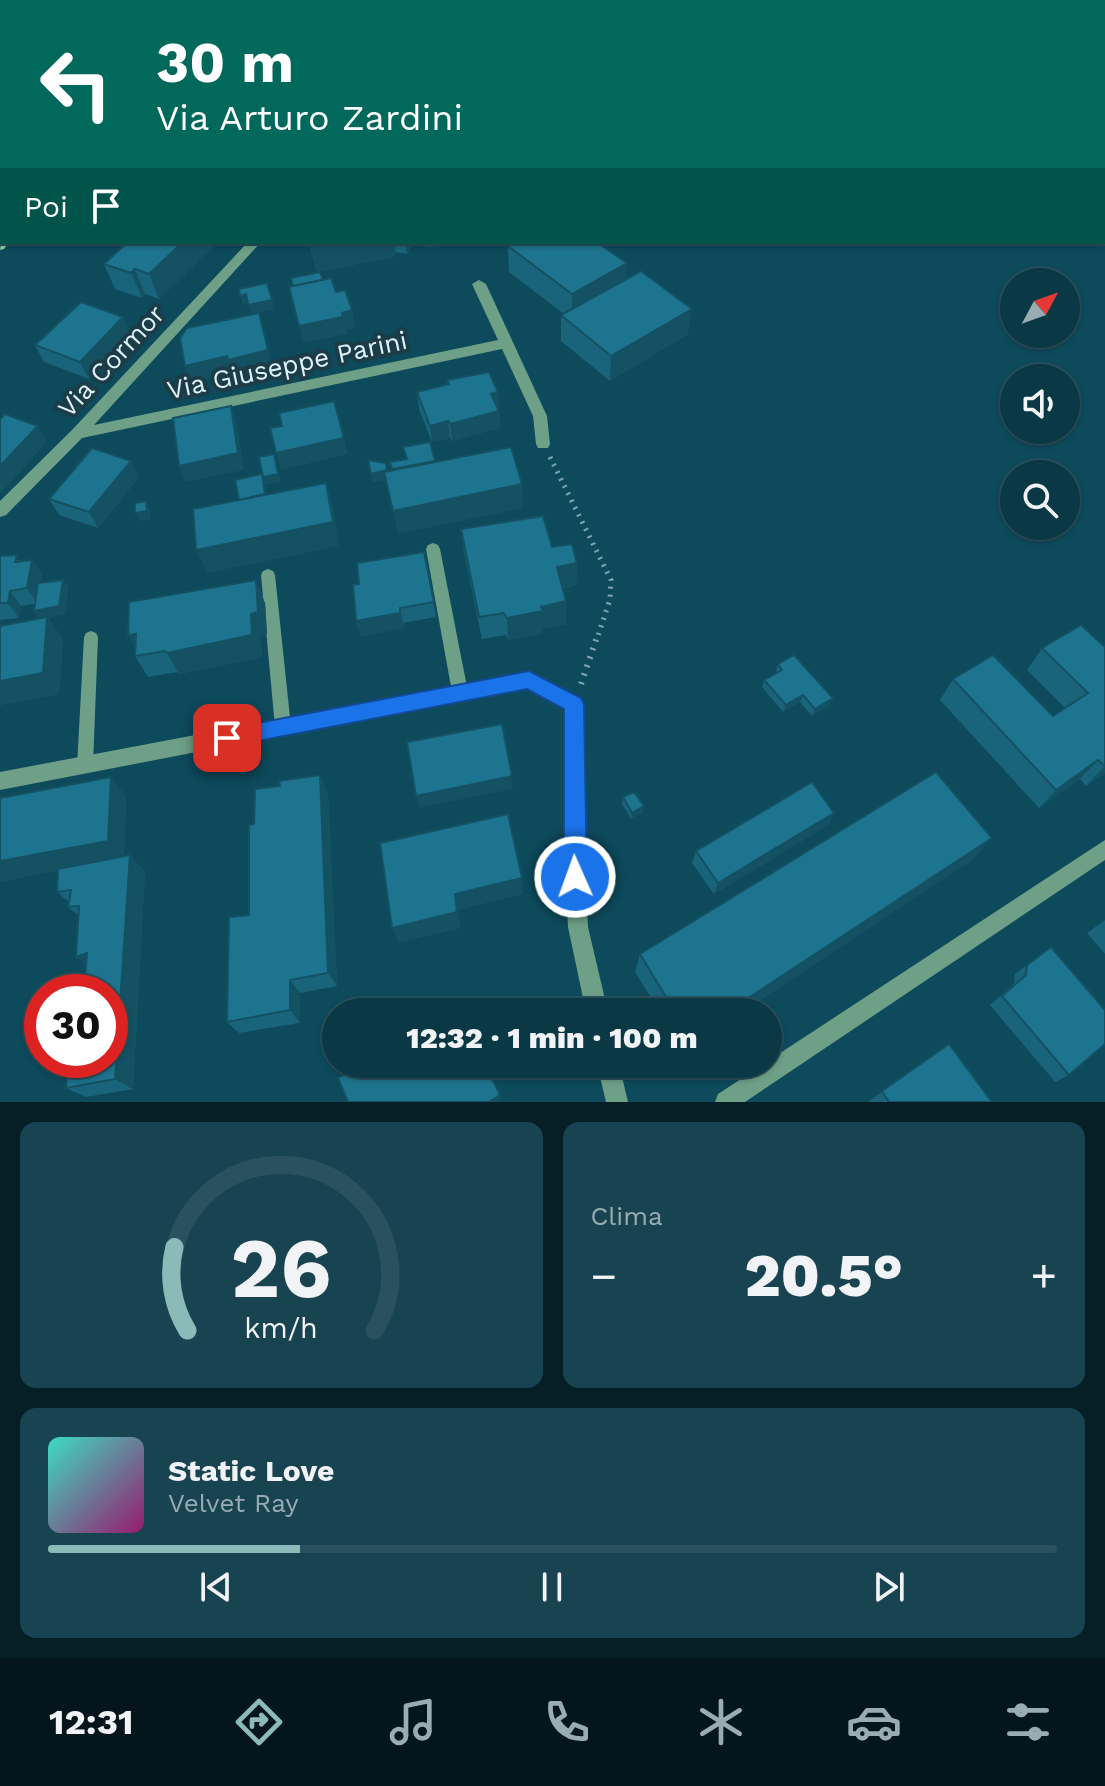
<!DOCTYPE html>
<html lang="it">
<head>
<meta charset="utf-8">
<style>
	:root { --surface:#0a3845; --page:#184350; --text:#f1f3f6; --muted:#99acb3; --line:#2a525e; --accent:#8bbbb9 }
	body { margin:0; font-family:"Work Sans",sans-serif; background:var(--page); color:var(--text); height:100vh; display:flex; flex-direction:column; font-size:30px; white-space:nowrap }
	* { box-sizing:border-box; margin:0 }
	p { font-size:26px; color:var(--muted) }
	.icon { flex:none; width:44px; height:44px; fill:none; stroke:currentColor; stroke-width:2; stroke-linecap:round; stroke-linejoin:round }
	.map { position:relative; height:1102px; overflow:hidden }
	.drawer { display:flex; flex-direction:column; gap:20px; padding:20px; background:#061f26; flex:1 }
	.drawer>* { flex:none }
	.top-card { position:absolute; left:0px; top:0px; width:1106px; height:244px; box-shadow:0 2px 6px #0004,0 0 0 2px var(--line); background:#00695c; color:#fff; overflow:hidden }
	.needle { width:52px; rotate:49deg }
	.tools { position:absolute; left:1000px; top:268px; display:grid; gap:16px }
	.tools a { display:grid; place-items:center; width:80px; height:80px; border-radius:50%; background:var(--surface); box-shadow:0 2px 6px #0004,0 0 0 2px var(--line); font-size:40px }
	.speed { position:absolute; left:24px; top:974px; display:flex; gap:16px; font-size:40px; font-weight:700; text-align:center }
	.speed>* { display:grid; place-content:center; width:104px; height:104px; border-radius:50%; background:var(--surface); box-shadow:0 2px 6px #0004,0 0 0 2px var(--line); line-height:1 }
	.speed .limit { border:12px solid #d22; background:#fff; color:#111 }
	.pin { position:absolute; display:grid; place-items:center; width:68px; height:68px; color:#fff; margin:-34px; border-radius:16px; box-shadow:0 4px 12px #0006 }
	.me { position:absolute; width:88px; margin:-44px; rotate:358deg; stroke-linejoin:round; filter:drop-shadow(0 0 6px #0008) }
	.turn { display:flex; align-items:center; gap:28px; height:168px; padding:0 24px; font-size:36px }
	.turn .icon { width:104px; height:104px; stroke-width:2.5 }
	.turn b { display:block; font-size:56px; line-height:68px }
	.then { display:flex; align-items:center; height:76px; padding:0 24px; background:#0003; gap:16px; font-size:30px }
	.big { font-size:60px; font-weight:800; line-height:1.1 }
	.drawer .widget { flex:1; display:flex; flex-direction:column; justify-content:center; gap:12px; min-width:0; padding:0 28px; border-radius:16px; background:var(--page) }
	.drawer .dial { align-items:center; gap:0 }
	.dial svg { height:208px; overflow:visible; fill:none; stroke:var(--line); stroke-width:7; stroke-linecap:round; text-anchor:middle }
	.dial text { fill:var(--text); stroke:none }
	.song { display:flex; align-items:center; gap:24px }
	.cover { width:96px; height:96px; border-radius:12px; background:linear-gradient(135deg,hsl(170 70% 55%),hsl(320 70% 35%)) }
	.played { height:8px; border-radius:4px; background:linear-gradient(90deg,var(--accent) 25%,var(--line) 25%) }
	.keys { display:flex; justify-content:space-around; direction:ltr }
	.heat { display:flex; justify-content:space-between; align-items:center; font-size:44px; direction:ltr }
	.drawer .tiles { flex:1; display:grid; gap:20px; grid-template-columns:1fr 1fr }
	.widget:last-child { grid-column:span 2 }
	.trip { position:absolute; left:322px; top:998px; width:460px; height:80px; border-radius:40px; background:var(--surface); box-shadow:0 2px 6px #0004,0 0 0 2px var(--line); font-weight:800; line-height:80px; text-align:center }
	.dock { display:flex; height:128px; justify-content:space-around; align-items:center; background:#04161c; color:var(--muted) }
	.dock .icon { width:56px; height:56px }
	.dock .active { color:var(--accent) }
	.dock b { font-size:36px; color:var(--text) }
	.map>svg:first-child { display:block }
	.lines { fill:none; stroke-linecap:round; stroke-linejoin:round }
	.path-far1 { stroke:#7fa5b1; stroke-width:5; stroke-dasharray:2 6; stroke-linecap:butt }
	.path { stroke:#7fa5b1; stroke-width:6; stroke-dasharray:2 7; stroke-linecap:butt }
	.service { fill:#6ea087; fill-rule:evenodd }
	.minor { fill:#6ea087; fill-rule:evenodd }
	.secondary { fill:#82d4ad; fill-rule:evenodd }
	.trunk { fill:#c8fee4; fill-rule:evenodd }
	.wall { fill:#19647a }
	.shaded-wall { fill:#145163 }
	.building { fill:#1d748e; stroke:#145163; stroke-width:2 }
	.route { fill:#1a73e8; stroke:#114b97; stroke-width:2 }
	.labels { text-anchor:middle; dominant-baseline:central; stroke-width:8; stroke-linejoin:round; paint-order:stroke }
	.street-label { font-size:26px; fill:#e0f3fa; stroke:#1c3d48 }
</style>
</head>
<body>
<div class="map">
<svg width="1105" height="1102" viewBox="0 0 1105 1102">
	<rect width="100%" height="100%" fill="#0d4a5c"/>
	<g class="lines">
		<path class="path-far1" d="M550,457L611,580L610,599L598,636"/>
		<path class="path" d="M581,684L598,634"/>
		<g class="service">
			<path d="M433,543L438,545L440,549L468,692L465,697L460,699L455,697L452,692L426,549L428,545Z"/>
			<path d="M268,569L273,571L275,575L291,727L289,732L283,734L277,732L275,727L261,575L263,571Z"/>
			<path d="M91,631L96,633L98,637L93,766L91,771L85,773L79,771L77,766L84,637L86,633Z"/>
		</g>
		<g class="minor">
			<path d="M481,0H493L480,2Z"/>
			<path d="M248,242H261L94,425L498,340L472,284L479,280L486,284L547,416L550,444L548,448H538L536,444L533,416L502,349L82,438L6,515L0,517V501L72,430Z"/>
			<path d="M529,672L580,698L583,704V826L588,927L608,1012H586L568,927L563,826L565,708L528,688L0,790V772Z"/>
			<path d="M1105,840V860L745,1102H715L718,1094L764,1064H768V1061Z"/>
			<path d="M597,1064H619L628,1102H606Z"/>
		</g>
		<g class="secondary">
			<path d="M165,0H175L164,2Z"/>
			<path d="M2,238V242H9L4,249L0,250Z"/>
		</g>
		<path class="trunk" d="M0,180H2L0,191Z"/>
	</g>
	<g class="wall">
		<path d="M128,242H216L217,243L159,299L145,294L142,298L115,289L104,264Z"/>
		<path d="M309,242H436L433,247L412,245L407,254L396,252L393,257L317,272Z"/>
		<path d="M508,246L627,263L625,280L688,334L610,381L561,341V315L564,314L509,272Z"/>
		<path d="M123,317L131,334L89,379L44,362L35,345Z"/>
		<path d="M447,380L498,392L500,428L452,441L450,438L432,442L419,409L417,392L448,385Z"/>
		<path d="M139,477L98,528L59,515L49,499Z"/>
		<path d="M461,529L577,563L576,585L563,589L566,624L543,628V633L508,640L506,635L482,639L464,552Z"/>
		<path d="M424,552L436,617L403,623L404,628L361,636L356,621L359,584Z"/>
		<path d="M0,556L21,561L32,560L42,575L41,583L63,580L68,588L65,614L44,618L47,617L63,639L59,694L0,705V626L40,619L34,611L35,604L21,606L19,618L0,620Z"/>
		<path d="M265,603L267,634L260,636L262,657L179,674L177,672L148,677L135,656V646L128,635Z"/>
		<path d="M1105,647V773L1086,786L1080,779L1039,808L940,700L953,679L1053,716L1065,708L1027,670L1042,648Z"/>
		<path d="M778,664L833,698L829,705L812,716L800,702L783,712L762,687L764,680L777,673L776,671Z"/>
		<path d="M328,794L337,986L300,993V1023L239,1033L227,1022L249,915L254,824Z"/>
		<path d="M126,796L124,856L145,871L133,1089L86,1097L66,1088L110,1060L86,964L79,916L68,907L69,902L57,892L58,870L0,882Z"/>
		<path d="M623,797L643,812L631,819L622,804Z"/>
		<path d="M834,813L828,825L714,894L692,863L696,851Z"/>
		<path d="M992,838L972,860L742,1012H660L635,972L640,954Z"/>
		<path d="M1105,920V954L1087,933Z"/>
		<path d="M1051,947L1069,1075L1055,1082L990,1005L1014,984L1015,974Z"/>
		<path d="M949,1044L992,1102H870L869,1101Z"/>
	</g>
	<g class="shaded-wall">
		<path d="M183,242L217,243L159,299L149,274Z"/>
		<path d="M334,242H394L396,252L393,257L317,272L311,247Z"/>
		<path d="M405,242H412V245L407,254Z"/>
		<path d="M627,263L625,289L572,320V294Z"/>
		<path d="M135,269L145,294L142,298L131,273Z"/>
		<path d="M246,294L248,303L243,304L240,296Z"/>
		<path d="M272,300L274,309L251,314L248,305Z"/>
		<path d="M692,309L688,334L610,381L611,356Z"/>
		<path d="M352,310L355,328L346,330L347,334L304,343L299,326Z"/>
		<path d="M259,313L273,367L233,377L232,373L191,383L185,366Z"/>
		<path d="M123,317L131,334L89,379L80,362Z"/>
		<path d="M498,392L499,409L492,411L491,394Z"/>
		<path d="M231,406L237,423L244,470L186,482L179,466Z"/>
		<path d="M499,411L500,428L452,441L450,424Z"/>
		<path d="M448,421L450,438L432,442L430,426Z"/>
		<path d="M38,426L47,442L0,494V466Z"/>
		<path d="M344,438L348,454L281,470L276,453Z"/>
		<path d="M274,454L281,482L266,485L265,483L268,502L242,509Z"/>
		<path d="M131,461L139,477L98,528L89,512Z"/>
		<path d="M387,470L389,479L372,483L371,474Z"/>
		<path d="M326,483L333,507L339,546L207,573L196,550Z"/>
		<path d="M522,484L523,508L398,534L393,511Z"/>
		<path d="M146,501L150,509L151,519L140,521L135,513Z"/>
		<path d="M32,560L42,575L38,604L27,588Z"/>
		<path d="M577,563L576,585L557,590V567Z"/>
		<path d="M63,580L68,588L65,614L40,619L34,611Z"/>
		<path d="M256,580L265,603L267,634L260,636L262,657L179,674L167,653L251,614Z"/>
		<path d="M10,591L21,606L19,618L8,603Z"/>
		<path d="M566,601V624L543,628V633L508,640L507,618L541,607Z"/>
		<path d="M400,608L404,628L361,636L356,621Z"/>
		<path d="M47,617L63,639L59,694L0,705V681Z"/>
		<path d="M136,634L141,655L128,635Z"/>
		<path d="M803,695L800,702L783,712L786,705Z"/>
		<path d="M833,698L829,705L812,716L815,709Z"/>
		<path d="M1098,760L1080,779L1039,808L1056,790Z"/>
		<path d="M1105,766V773L1086,786Z"/>
		<path d="M320,775L328,794L337,986L328,973Z"/>
		<path d="M512,776L513,789L419,808L416,796Z"/>
		<path d="M111,777L126,796L124,858L0,882V861Z"/>
		<path d="M644,806L643,812L631,819L632,813Z"/>
		<path d="M834,813L828,825L714,894L718,883Z"/>
		<path d="M992,838L972,860L742,1012H727Z"/>
		<path d="M130,855L145,871L133,1089L115,1079Z"/>
		<path d="M522,878L523,894L458,910L461,928L398,943L392,928L455,894Z"/>
		<path d="M87,953L94,970L76,957Z"/>
		<path d="M290,980L300,993V1023L290,1010Z"/>
		<path d="M500,1095L501,1102H489Z"/>
	</g>
	<g class="building">
		<path d="M128,242H183L149,274L135,269L131,273L104,264Z"/>
		<path d="M310,242H334L311,247Z"/>
		<path d="M515,242H596L627,263L572,294L508,246Z"/>
		<path d="M641,271L692,309L611,356L561,315Z"/>
		<path d="M320,272L323,280L293,286L291,278Z"/>
		<path d="M331,278L336,292L345,290L352,310L342,313L343,317L299,326L289,287Z"/>
		<path d="M267,283L272,300L248,305L246,294L240,296L239,289Z"/>
		<path d="M81,302L123,317L80,362L35,345Z"/>
		<path d="M259,313L268,350L228,360L227,356L185,366L180,338L187,328Z"/>
		<path d="M489,372L498,392L491,394L499,411L450,424L448,421L430,426L417,392L449,384L447,380Z"/>
		<path d="M334,401L344,438L276,453L270,428L282,426L279,413Z"/>
		<path d="M231,406L238,453L179,466L173,418Z"/>
		<path d="M5,414L38,426L0,466V419Z"/>
		<path d="M430,442L435,461L392,469L390,462L407,459L403,447Z"/>
		<path d="M511,447L522,484L393,511L384,472Z"/>
		<path d="M92,448L131,461L89,512L49,499Z"/>
		<path d="M274,454L278,474L263,477L259,457Z"/>
		<path d="M368,460L386,463L387,470L371,474Z"/>
		<path d="M262,474L265,494L239,500L235,480Z"/>
		<path d="M326,483L333,522L196,550L193,509Z"/>
		<path d="M146,501L147,511L135,513V503Z"/>
		<path d="M543,516L552,547L572,544L577,563L557,567L566,601L541,607L543,611L507,618L504,613L479,617L461,529Z"/>
		<path d="M424,552L434,602L400,608V613L356,621L353,585L359,584L357,563Z"/>
		<path d="M17,555L15,562L32,560L27,588L10,591L8,603H0V556Z"/>
		<path d="M63,580L59,606L34,611L38,583Z"/>
		<path d="M256,580L258,612L251,614L252,635L167,653L165,651L135,656L136,634L128,635L129,602Z"/>
		<path d="M47,617L43,673L0,681V626Z"/>
		<path d="M1081,625L1105,647V766L1098,760L1056,790L953,679L993,655L1053,716L1088,693L1042,648Z"/>
		<path d="M794,655L833,698L815,709L803,695L786,705L764,680L782,670L778,664Z"/>
		<path d="M502,724L512,776L416,796L407,742Z"/>
		<path d="M936,772L992,838L727,1012H675L640,954Z"/>
		<path d="M320,775L328,973L290,980V1010L227,1022L229,917L249,915V825L254,824L255,789L280,786L279,781Z"/>
		<path d="M111,777L108,841L0,861V798Z"/>
		<path d="M812,782L834,813L718,883L696,851Z"/>
		<path d="M634,792L644,806L632,813L623,797Z"/>
		<path d="M508,814L522,878L455,894L457,912L392,928L380,843Z"/>
		<path d="M130,855L115,1079L66,1088L68,1060H110V992H84L87,953L76,957L79,906L68,907L71,890L57,892L58,869Z"/>
		<path d="M1051,947L1105,1010V1044L1069,1075L1002,996L1026,975L1027,965Z"/>
		<path d="M458,1007L460,1012H449Z"/>
		<path d="M949,1044L992,1102H889L882,1091Z"/>
		<path d="M362,1064H485L500,1095L489,1102H348L338,1078Z"/>
	</g>
	<path class="route" d="M529,671L581,698L584,704L587,877L583,885L575,888L568,885L564,877V709L527,689L227,747L219,745L216,738L219,731L227,729Z"/>
	<g class="labels">
		<g class="street-label">
			<text transform="translate(111 361) rotate(-47)">Via Cormor</text>
			<text transform="translate(287 365) rotate(-12)">Via Giuseppe Parini</text>
		</g>
	</g>
</svg>
<div class="tools">
<a><svg class="needle" viewBox="-14 -14 28 28"><path d="M0-13l5 13h-10z" fill="#e53935"/><path d="M0 13l5-13h-10z" fill="#99acb3"/></svg></a>
<a><svg class="icon" aria-label="sound" viewBox="0 0 24 24"><path d="M4 9h4l5-4v14l-5-4H4zM17 9q2 3 0 6"/></svg></a>
<a><svg class="icon" aria-label="search" viewBox="0 0 24 24"><circle cx="10" cy="10" r="6"/><path d="M15 15l6 6"/></svg></a>
</div>
<div class="speed"><div class="limit">30</div></div>
<div class="pin" style="left:227px;top:738px;background:#d93025"><svg class="icon" aria-label="arrive" viewBox="0 0 24 24"><path d="M6 21V4h12l-3 4 3 4H6"/></svg></div>
<svg class="me" style="left:575px;top:877px" viewBox="-20 -20 40 40"><circle r="17" fill="#1a73e8" stroke="#fff" stroke-width="3"/><path d="M0-11L8 9 0 5-8 9z" fill="#fff"/></svg>
<div class="trip">12:32 · 1 min · 100 m</div>
<div class="top-card">
<div class="turn"><svg class="icon" aria-label="left" viewBox="0 0 24 24"><path d="M17 20v-9H6M10 6l-5 5 5 5"/></svg><div><b>30 m</b>Via Arturo Zardini</div></div>
<div class="then">Poi<svg class="icon" aria-label="arrive" viewBox="0 0 24 24"><path d="M6 21V4h12l-3 4 3 4H6"/></svg></div>
</div>
</div>
<section class="drawer">
<div class="tiles">
<div class="widget dial"><svg viewBox="0 0 100 80">
<path d="M14 69A42 42 0 1 1 86 69"/>
<path d="M14 69A42 42 0 0 1 9 37" stroke="#8bbbb9"/>
<text x="50" y="56" font-size="32" font-weight="700">26</text>
<text x="50" y="72" font-size="11">km/h</text>
</svg></div>
<div class="widget"><p>Clima</p>
<div class="heat"><a>−</a><b class="big">20.5°</b><a>+</a></div>
</div>
<div class="widget">
<div class="song"><i class="cover"></i><div><b>Static Love</b><p>Velvet Ray</p></div></div>
<div class="played"></div>
<div class="keys"><svg class="icon" aria-label="previous" viewBox="0 0 24 24"><path d="M18 5L8 12l10 7zM5 5v14"/></svg><svg class="icon" aria-label="pause" viewBox="0 0 24 24"><path d="M8 5v14M16 5v14"/></svg><svg class="icon" aria-label="next" viewBox="0 0 24 24"><path d="M6 5l10 7-10 7zM19 5v14"/></svg></div>
</div>
</div>
</section>
<nav class="dock">
<b>12:31</b>
<svg class="icon active" aria-label="directions" viewBox="0 0 24 24"><path d="M12 3l9 9-9 9-9-9zM9 14v-3h6M13 9l2 2-2 2"/></svg>
<svg class="icon" aria-label="music" viewBox="0 0 24 24"><path d="M9 18V5l10-2v13"/><circle cx="6" cy="18" r="3"/><circle cx="16" cy="16" r="3"/></svg>
<svg class="icon" aria-label="phone" viewBox="0 0 24 24"><path d="M5 4h4l2 5-3 2q2 4 5 5l2-3 5 2v4C11 20 4 13 5 4z"/></svg>
<svg class="icon" aria-label="climate" viewBox="0 0 24 24"><path d="M12 3v18M4 7l16 10M4 17L20 7"/></svg>
<svg class="icon" aria-label="car" viewBox="0 0 24 24"><path d="M5 17H2v-5l4-1 3-4h7l3 4 3 1v5h-3M9 17h6M6 11h13"/><circle cx="7" cy="17" r="2"/><circle cx="17" cy="17" r="2"/></svg>
<svg class="icon" aria-label="filters" viewBox="0 0 24 24"><path d="M4 7h16M4 17h16"/><circle cx="9" cy="7" r="2"/><circle cx="15" cy="17" r="2"/></svg>
</nav>
</body>
</html>
